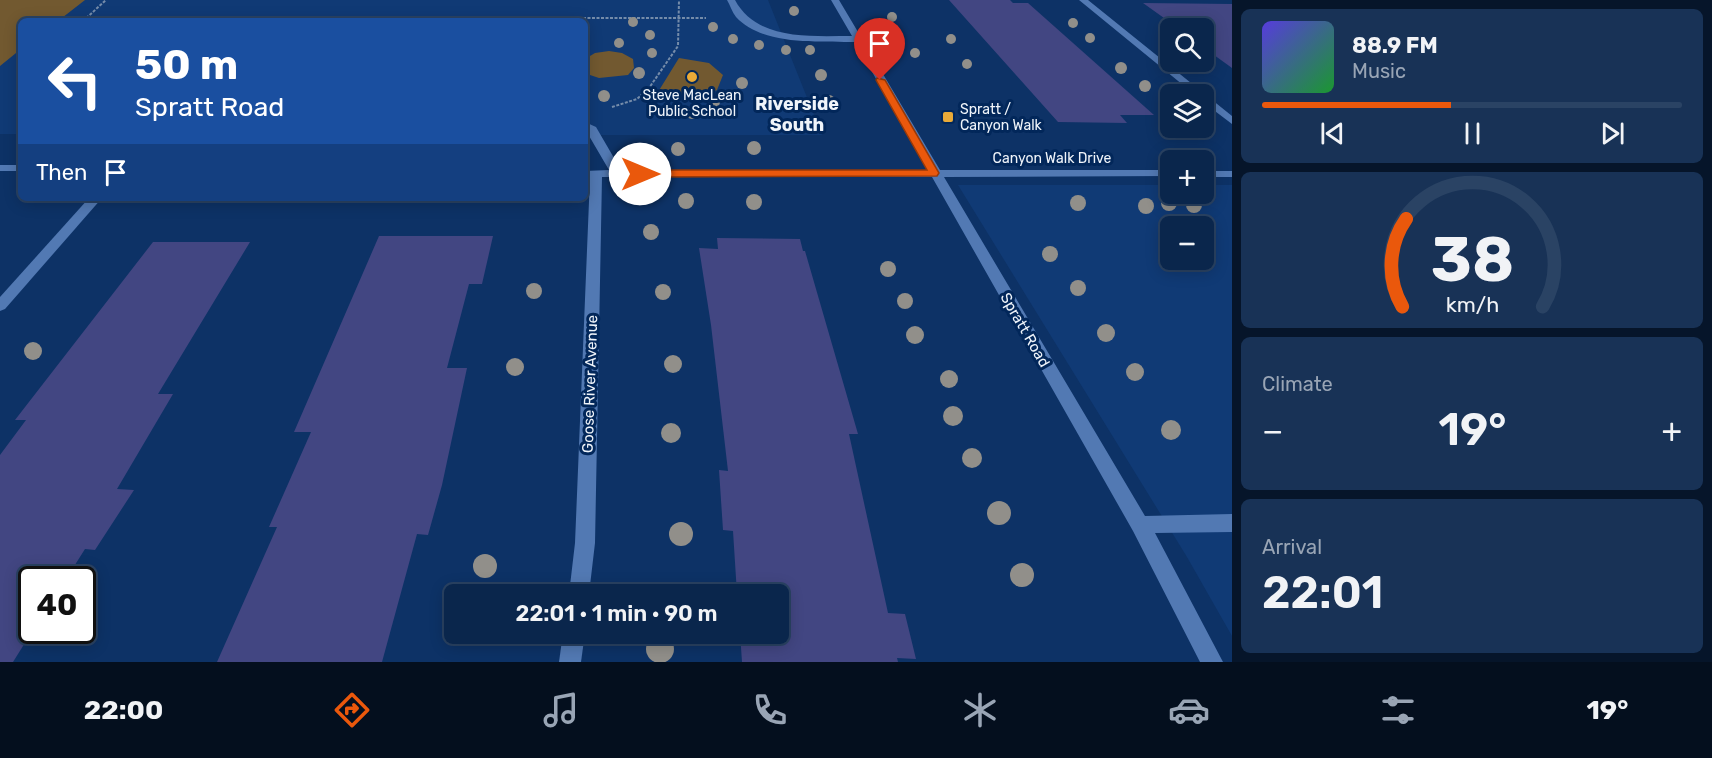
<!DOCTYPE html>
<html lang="en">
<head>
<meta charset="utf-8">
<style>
	:root { --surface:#0a264c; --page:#183256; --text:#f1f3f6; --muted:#99a5b5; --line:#2a4364; --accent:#ea580c }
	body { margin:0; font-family:Rubik,sans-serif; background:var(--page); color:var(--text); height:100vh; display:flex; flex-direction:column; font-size:22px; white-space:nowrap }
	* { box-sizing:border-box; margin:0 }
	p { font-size:20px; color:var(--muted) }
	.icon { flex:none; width:33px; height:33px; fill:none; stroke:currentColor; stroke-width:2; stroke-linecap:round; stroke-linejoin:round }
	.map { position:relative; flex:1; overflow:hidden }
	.details { display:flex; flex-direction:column; gap:9px; padding:9px; background:#06152a; width:480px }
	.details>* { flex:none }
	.top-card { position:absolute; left:18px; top:18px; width:570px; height:183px; border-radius:9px; box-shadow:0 3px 15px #0003,0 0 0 2px var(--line); background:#1a4fa0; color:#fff; overflow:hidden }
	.buttons { position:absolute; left:1160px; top:18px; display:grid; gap:12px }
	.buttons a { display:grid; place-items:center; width:54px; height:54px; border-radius:9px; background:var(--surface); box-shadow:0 3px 15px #0003,0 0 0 2px var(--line); font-size:30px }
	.speed { position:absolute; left:18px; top:566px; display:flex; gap:12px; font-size:30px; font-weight:700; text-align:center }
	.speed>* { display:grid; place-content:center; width:78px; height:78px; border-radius:50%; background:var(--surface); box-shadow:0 3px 15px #0003,0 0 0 2px var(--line); line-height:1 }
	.speed .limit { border:3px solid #111; border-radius:9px; background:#fff; color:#111 }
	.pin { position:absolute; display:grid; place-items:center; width:51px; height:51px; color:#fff; margin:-62px -26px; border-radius:50% 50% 50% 0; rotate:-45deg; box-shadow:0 0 6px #0007 }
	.pin .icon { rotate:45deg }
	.me { position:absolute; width:66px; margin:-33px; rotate:90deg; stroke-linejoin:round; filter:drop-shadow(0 0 4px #0008) }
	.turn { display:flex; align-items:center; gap:21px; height:126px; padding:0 18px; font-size:27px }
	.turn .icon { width:78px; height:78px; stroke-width:2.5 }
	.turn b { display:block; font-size:42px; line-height:51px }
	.then { display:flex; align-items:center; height:57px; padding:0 18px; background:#0003; gap:12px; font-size:22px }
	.big { font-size:45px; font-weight:600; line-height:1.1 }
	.details .card { flex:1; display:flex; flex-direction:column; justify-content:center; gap:9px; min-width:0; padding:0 21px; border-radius:9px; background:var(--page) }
	.details .dial { align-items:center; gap:0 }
	.dial svg { height:156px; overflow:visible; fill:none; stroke:var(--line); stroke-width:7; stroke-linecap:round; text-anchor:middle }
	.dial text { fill:var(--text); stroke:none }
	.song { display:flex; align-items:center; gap:18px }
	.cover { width:72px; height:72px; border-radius:9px; background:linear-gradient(135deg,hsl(250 70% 55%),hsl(130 70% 35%)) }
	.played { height:6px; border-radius:3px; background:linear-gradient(90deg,var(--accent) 45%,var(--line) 45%) }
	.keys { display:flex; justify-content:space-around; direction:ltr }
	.heat { display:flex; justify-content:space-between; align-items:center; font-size:33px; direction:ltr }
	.trip { position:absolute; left:444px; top:584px; width:345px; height:60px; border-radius:9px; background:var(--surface); box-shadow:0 3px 15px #0003,0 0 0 2px var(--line); font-weight:600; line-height:60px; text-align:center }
	.menu { display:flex; height:96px; justify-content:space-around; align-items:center; background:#040f1e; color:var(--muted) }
	.menu .icon { width:42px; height:42px }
	.menu .selected { color:var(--accent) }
	.menu b { font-size:27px; color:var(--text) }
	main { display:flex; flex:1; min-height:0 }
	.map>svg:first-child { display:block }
	.built { fill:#103a75; fill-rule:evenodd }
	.green { fill:#725930 }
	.building { fill:#424682 }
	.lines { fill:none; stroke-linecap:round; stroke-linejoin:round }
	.path { stroke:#758caa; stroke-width:2; stroke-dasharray:3 1.5; stroke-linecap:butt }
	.minor { fill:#5279b3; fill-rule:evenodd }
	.tree { fill:#918f8a }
	.route { fill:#ea580c; stroke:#983908; stroke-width:1.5 }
	.poi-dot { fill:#e9aa38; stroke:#02275a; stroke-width:2 }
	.labels { text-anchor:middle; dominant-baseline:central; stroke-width:6; stroke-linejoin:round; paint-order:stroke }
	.far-poi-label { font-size:14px; fill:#eff4fa; stroke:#02275a }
	.far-street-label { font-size:14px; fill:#eff4fa; stroke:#02275a }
	.street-label { font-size:15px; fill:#eff4fa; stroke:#02275a }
	.far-district-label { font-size:18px; font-weight:bold; fill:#eff4fa; stroke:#02275a }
</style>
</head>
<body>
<main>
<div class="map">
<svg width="1232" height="662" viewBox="0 0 1232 662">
	<rect width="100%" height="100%" fill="#0d3266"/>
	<g class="built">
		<path d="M0,0H768L822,135H585V21H21V134H0Z"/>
		<path d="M958,185H1170V194H1203V185H1232V636L1187,557ZM1170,226H1203V260H1170Z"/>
	</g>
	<g class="green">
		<path d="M0,0H85L58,21H21V49L0,66Z"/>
		<path d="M609,51L622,53L633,59L634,68L628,75L599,78L587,74L585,59L595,53Z"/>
		<path d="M679,58L709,63L723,75L717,90C696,101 679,96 658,92Z"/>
	</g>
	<g class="building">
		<path d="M949,0H1010L1013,3H1028L1154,115H1120L1127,123L1058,122Z"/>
		<path d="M1143,3L1232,4V68L1203,47V28H1178Z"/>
		<path d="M379,236H493L482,284H469L447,368H467L442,485L428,535L417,534L382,662H217L277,527H269L311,432H294Z"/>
		<path d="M717,238L800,239L803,251H805L858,434H849L888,613L905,614L916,659L897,658L898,662H742L740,633H778V594H737L733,531L723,530L719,470L728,471L711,325L699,248L718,249Z"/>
		<path d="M153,242H250L158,394H173L117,489L134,490L95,550L85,549L66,579H32L33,630L13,662H0V455L26,420H15Z"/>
	</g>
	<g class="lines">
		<g class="path">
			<path d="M583,18H706"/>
			<path d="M83,21L106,0"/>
			<path d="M612,107L637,99L649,88L678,46L679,0"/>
		</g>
		<g class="minor">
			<path d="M727,0H735C757,41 811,36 852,36L831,0H839L940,170H1170V176L944,177L1145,516L1232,514V532L1155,533L1223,662H1200L1133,531L932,177H602L595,543L589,594H569L575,543L590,177H585V171L609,170L585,129V122L596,127L621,170H928L855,42C818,41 763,46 736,17C732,12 730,5 727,0Z"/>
			<path d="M1079,0H1088L1232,116V124L1203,102V94H1194Z"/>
			<rect x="0" y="165" width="21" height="6"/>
			<rect x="1203" y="171" width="29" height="6"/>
			<path d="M89,198H102L5,309L0,311V297Z"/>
			<path d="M563,633H585L581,662H559Z"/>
		</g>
	</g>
	<g class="tree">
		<circle cx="794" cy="11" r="5"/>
		<circle cx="892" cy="17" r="5"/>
		<circle cx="633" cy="22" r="5"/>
		<circle cx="1073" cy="23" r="5"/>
		<circle cx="713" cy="27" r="5"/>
		<circle cx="650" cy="35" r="5"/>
		<circle cx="1090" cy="38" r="5"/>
		<circle cx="733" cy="39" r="5"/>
		<circle cx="951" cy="39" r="5"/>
		<circle cx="619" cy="43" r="5"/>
		<circle cx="759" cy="45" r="5"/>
		<circle cx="786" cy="50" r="5"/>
		<circle cx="810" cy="50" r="5"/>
		<circle cx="652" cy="53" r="5"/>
		<circle cx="915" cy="53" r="5"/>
		<circle cx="967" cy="64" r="5"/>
		<circle cx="1121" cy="68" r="6"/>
		<circle cx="639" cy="73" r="6"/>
		<circle cx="821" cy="75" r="6"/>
		<circle cx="742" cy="83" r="6"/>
		<circle cx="1145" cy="86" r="6"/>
		<circle cx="604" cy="96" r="6"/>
		<circle cx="829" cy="101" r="6"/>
		<circle cx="714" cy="102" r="6"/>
		<circle cx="671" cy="112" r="6"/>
		<circle cx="692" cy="113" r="6"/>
		<circle cx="800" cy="126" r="7"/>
		<circle cx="754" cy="148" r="7"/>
		<circle cx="678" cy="149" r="7"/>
		<circle cx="686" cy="201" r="8"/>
		<circle cx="754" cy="202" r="8"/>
		<circle cx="1078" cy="203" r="8"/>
		<circle cx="1169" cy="203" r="8"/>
		<circle cx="1194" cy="205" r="8"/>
		<circle cx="1146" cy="206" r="8"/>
		<circle cx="651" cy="232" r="8"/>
		<circle cx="1050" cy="254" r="8"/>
		<circle cx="888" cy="269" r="8"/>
		<circle cx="1078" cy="288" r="8"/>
		<circle cx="534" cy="291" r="8"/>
		<circle cx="663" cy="292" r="8"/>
		<circle cx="905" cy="301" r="8"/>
		<circle cx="1106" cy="333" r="9"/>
		<circle cx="915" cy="335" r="9"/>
		<circle cx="33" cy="351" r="9"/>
		<circle cx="673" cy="364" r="9"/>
		<circle cx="515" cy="367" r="9"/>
		<circle cx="1135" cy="372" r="9"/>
		<circle cx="949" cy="379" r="9"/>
		<circle cx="953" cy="416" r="10"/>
		<circle cx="1171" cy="430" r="10"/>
		<circle cx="671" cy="433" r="10"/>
		<circle cx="972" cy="458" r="10"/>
		<circle cx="999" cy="513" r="12"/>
		<circle cx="681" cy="534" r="12"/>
		<circle cx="485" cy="566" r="12"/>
		<circle cx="1022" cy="575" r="12"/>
		<circle cx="660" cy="649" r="14"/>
	</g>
	<path class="route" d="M877,78L885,80L939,173L937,176L640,177L634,174L640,170H927L876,80Z"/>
	<g class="poi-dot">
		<circle cx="692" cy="77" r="6"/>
		<rect x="942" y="111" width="12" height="12" rx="3"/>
	</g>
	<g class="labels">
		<g class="far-poi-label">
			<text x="692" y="95">Steve MacLean<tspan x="692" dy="16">Public School</tspan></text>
			<text x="960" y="109" text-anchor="start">Spratt /<tspan x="960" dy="16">Canyon Walk</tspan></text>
		</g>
		<g class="far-street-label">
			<text x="1052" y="158">Canyon Walk Drive</text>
		</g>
		<g class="street-label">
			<text transform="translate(1025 330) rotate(60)">Spratt Road</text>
			<text transform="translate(590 384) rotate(-88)">Goose River Avenue</text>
		</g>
		<g class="far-district-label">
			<text x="797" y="104">Riverside<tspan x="797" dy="21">South</tspan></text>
		</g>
	</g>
</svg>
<div class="buttons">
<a><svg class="icon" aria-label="search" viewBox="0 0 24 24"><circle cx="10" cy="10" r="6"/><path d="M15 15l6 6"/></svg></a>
<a><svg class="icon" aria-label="layers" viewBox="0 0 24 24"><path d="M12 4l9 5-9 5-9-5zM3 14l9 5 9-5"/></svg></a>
<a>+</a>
<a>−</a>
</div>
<div class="speed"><div class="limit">40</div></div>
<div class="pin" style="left:880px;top:80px;background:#d93025"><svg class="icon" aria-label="arrive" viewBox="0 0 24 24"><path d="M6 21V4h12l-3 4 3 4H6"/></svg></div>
<svg class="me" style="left:640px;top:174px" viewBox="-20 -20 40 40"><circle r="19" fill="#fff"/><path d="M0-13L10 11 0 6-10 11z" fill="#ea580c"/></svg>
<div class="trip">22:01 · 1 min · 90 m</div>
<div class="top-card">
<div class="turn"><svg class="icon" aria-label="left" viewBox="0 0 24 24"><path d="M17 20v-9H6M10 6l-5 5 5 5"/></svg><div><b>50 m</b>Spratt Road</div></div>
<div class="then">Then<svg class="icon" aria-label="arrive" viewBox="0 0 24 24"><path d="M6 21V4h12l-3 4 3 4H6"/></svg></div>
</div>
</div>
<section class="details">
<div class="card">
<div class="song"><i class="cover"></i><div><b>88.9 FM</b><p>Music</p></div></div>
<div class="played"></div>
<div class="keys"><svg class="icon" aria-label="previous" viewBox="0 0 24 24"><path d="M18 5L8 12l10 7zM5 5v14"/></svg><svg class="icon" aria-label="pause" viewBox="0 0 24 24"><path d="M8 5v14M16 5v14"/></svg><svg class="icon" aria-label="next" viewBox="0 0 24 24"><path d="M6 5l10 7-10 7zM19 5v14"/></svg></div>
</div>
<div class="card dial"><svg viewBox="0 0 100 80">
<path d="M14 69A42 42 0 1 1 86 69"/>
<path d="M14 69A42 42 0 0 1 16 24" stroke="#ea580c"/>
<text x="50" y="56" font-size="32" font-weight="700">38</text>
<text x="50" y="72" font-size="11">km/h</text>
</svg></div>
<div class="card"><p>Climate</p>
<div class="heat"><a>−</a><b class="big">19°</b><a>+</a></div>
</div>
<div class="card"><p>Arrival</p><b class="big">22:01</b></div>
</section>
</main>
<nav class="menu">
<b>22:00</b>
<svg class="icon selected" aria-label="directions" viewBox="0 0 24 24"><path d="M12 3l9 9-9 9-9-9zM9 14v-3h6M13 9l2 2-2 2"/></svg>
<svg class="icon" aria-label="music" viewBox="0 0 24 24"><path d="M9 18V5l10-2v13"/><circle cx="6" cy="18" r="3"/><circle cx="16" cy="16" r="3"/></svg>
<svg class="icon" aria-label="phone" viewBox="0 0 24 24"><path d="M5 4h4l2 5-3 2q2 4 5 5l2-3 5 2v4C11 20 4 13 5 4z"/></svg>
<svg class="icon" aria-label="climate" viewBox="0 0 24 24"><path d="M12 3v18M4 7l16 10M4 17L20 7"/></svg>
<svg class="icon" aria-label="car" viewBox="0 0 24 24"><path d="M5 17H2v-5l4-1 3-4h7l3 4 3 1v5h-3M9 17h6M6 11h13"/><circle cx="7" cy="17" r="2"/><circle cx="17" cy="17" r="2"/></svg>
<svg class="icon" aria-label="filters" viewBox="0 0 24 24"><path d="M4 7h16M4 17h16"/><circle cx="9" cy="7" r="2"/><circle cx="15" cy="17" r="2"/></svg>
<b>19°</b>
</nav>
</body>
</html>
